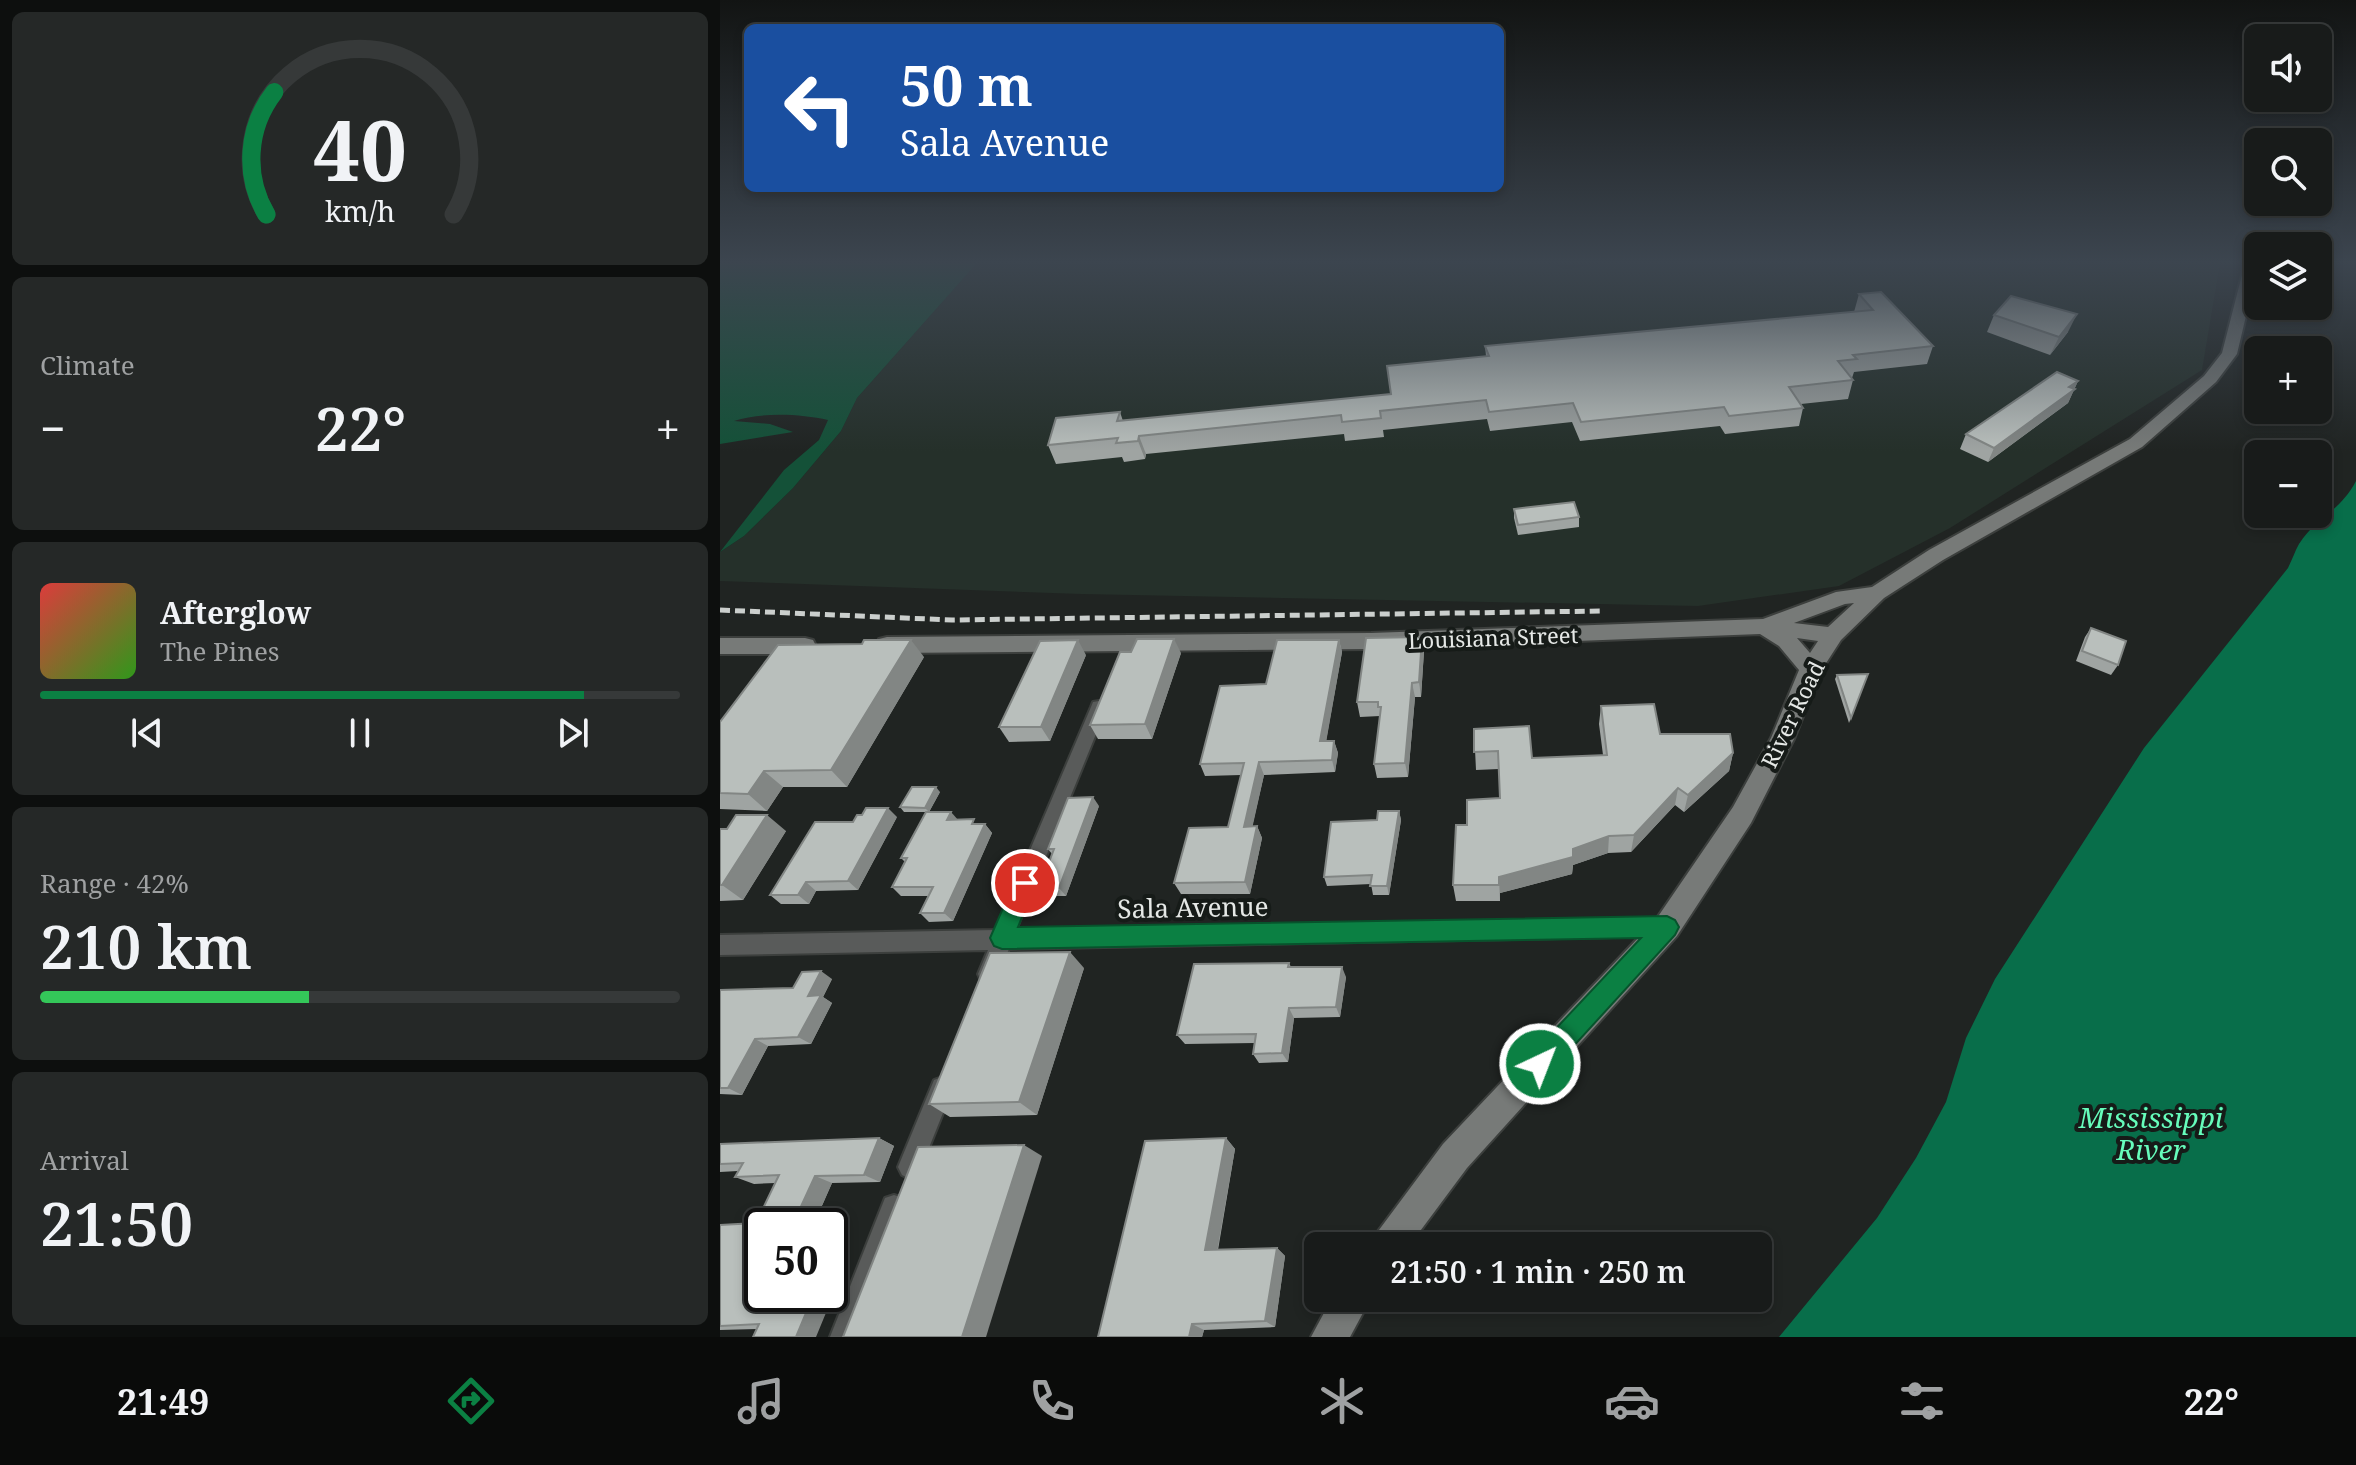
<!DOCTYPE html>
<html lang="en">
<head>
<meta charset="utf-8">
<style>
	:root { --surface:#181b1a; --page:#252827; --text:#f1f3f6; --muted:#9fa1a2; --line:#363939; --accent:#0b8043 }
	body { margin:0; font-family:"Noto Serif",serif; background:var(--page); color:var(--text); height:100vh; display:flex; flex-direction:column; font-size:30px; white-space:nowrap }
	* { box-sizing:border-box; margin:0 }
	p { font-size:26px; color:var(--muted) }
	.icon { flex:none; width:44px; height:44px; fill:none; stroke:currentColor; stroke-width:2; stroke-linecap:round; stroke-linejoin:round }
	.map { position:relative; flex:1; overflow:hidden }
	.drawer { display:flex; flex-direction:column; gap:12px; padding:12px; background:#0d0f0e; width:720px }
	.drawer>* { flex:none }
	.top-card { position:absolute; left:24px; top:24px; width:760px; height:168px; border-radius:12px; box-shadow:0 4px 12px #0003,0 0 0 2px var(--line); background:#1a4fa0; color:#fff; overflow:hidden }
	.fabs { position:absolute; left:1524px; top:24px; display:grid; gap:16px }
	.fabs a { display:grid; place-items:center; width:88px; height:88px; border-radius:12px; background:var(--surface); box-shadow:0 4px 12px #0003,0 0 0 2px var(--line); font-size:40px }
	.speed { position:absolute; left:24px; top:1208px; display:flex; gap:16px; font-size:40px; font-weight:700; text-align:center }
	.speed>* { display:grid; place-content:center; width:104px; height:104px; border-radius:50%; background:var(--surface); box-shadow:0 4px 12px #0003,0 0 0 2px var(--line); line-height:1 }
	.speed .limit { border:4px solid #111; border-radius:12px; background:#fff; color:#111 }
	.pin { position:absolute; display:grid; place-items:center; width:68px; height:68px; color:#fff; margin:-34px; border:4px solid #fff; border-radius:50%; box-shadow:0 2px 8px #0007 }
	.me { position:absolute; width:88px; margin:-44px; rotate:43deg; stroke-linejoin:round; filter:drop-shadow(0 0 6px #0008) }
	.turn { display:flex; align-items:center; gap:28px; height:168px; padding:0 24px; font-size:36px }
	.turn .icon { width:104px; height:104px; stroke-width:2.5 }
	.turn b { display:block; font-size:56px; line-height:68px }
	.big { font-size:60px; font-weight:600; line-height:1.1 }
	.drawer .tile { flex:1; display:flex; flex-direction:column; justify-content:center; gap:12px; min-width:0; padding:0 28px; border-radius:12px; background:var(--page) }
	.drawer .dial { align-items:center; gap:0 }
	.dial svg { height:208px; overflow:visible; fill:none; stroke:var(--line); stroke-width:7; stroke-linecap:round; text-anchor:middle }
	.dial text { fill:var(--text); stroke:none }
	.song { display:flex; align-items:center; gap:24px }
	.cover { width:96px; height:96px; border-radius:12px; background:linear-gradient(135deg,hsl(0 70% 55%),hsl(110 70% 35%)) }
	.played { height:8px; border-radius:4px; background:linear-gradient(90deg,var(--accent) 85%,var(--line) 85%) }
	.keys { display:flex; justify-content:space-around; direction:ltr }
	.heat { display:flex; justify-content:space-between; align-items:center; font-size:44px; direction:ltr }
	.charge { height:12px; border-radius:6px; background:linear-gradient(90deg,#34c759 42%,var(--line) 0) }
	.trip { position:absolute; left:584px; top:1232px; width:468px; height:80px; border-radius:12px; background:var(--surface); box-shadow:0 4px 12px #0003,0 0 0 2px var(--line); font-weight:600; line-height:80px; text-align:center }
	.tab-bar { display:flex; height:128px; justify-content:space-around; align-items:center; background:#0a0b0a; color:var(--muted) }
	.tab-bar .icon { width:56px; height:56px }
	.tab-bar .current { color:var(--accent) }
	.tab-bar b { font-size:36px; color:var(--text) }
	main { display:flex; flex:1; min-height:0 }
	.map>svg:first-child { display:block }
	.built { fill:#25302a }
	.green { fill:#145138 }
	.water { fill:#086e4a }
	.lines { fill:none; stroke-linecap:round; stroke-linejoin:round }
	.minor-casing { stroke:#3c3f3d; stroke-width:4 }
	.secondary-casing { stroke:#3c3f3d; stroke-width:4 }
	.minor { fill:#595b5a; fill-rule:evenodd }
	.secondary { fill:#777a78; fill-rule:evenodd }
	.rail { stroke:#cbcfcd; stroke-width:5; stroke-dasharray:10 5; stroke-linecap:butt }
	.wall { fill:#9fa4a2 }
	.shaded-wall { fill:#828684 }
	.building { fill:#b9bfbc; stroke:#828684; stroke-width:2 }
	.route { fill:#0b8043; stroke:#07532c; stroke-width:2 }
	.labels { text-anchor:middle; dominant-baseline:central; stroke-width:8; stroke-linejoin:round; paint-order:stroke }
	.street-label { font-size:22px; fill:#e5e8e6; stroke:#161b18 }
	.near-street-label { font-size:26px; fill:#e5e8e6; stroke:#161b18 }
	.near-water-label { font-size:28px; font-style:italic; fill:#66fcbb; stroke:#161b18 }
</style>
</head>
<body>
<main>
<section class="drawer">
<div class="tile dial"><svg viewBox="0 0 100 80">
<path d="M14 69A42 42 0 1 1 86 69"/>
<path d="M14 69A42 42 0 0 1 17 22" stroke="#0b8043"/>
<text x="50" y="56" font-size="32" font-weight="700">40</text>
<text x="50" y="72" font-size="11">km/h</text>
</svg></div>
<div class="tile"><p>Climate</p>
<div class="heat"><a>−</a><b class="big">22°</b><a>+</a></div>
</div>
<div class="tile">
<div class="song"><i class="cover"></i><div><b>Afterglow</b><p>The Pines</p></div></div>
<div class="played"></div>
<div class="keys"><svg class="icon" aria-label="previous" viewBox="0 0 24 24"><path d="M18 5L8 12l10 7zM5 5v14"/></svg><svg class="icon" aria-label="pause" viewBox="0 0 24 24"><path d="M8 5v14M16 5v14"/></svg><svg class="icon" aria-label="next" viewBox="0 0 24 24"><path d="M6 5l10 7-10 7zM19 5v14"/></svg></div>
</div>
<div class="tile"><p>Range · 42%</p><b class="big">210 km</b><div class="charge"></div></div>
<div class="tile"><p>Arrival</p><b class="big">21:50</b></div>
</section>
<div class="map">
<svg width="1636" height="1337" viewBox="0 0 1636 1337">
	<rect width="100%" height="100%" fill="#202422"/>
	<path class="built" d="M257,263H827L846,269L885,263H1500L1482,370L1230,528L1119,586L978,606L361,594L0,581V552L24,536L73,488L121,431L137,398Z"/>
	<path class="green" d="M0,263H257L137,398L121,431L73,488L24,536L0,552L64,470L99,440L108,420C80,414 42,412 14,421L50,424L73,432L0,444Z"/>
	<path class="water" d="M1636,481V1337H1059L1157,1218L1196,1158L1226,1102L1246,1038L1275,979L1424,748L1568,568C1572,560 1575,551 1579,544C1596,517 1620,512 1636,481Z"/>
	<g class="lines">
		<defs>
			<g id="minor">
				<path d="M379,701L385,702L387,707L296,930L947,918L954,920L957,927L954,934L947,936L289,949L275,981L268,984L261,981L258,974L268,950L0,955V935L276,930L371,707L373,702Z"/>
				<path d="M222,1077L230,1080L233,1088L198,1175L190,1179L182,1175L178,1167L214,1080Z"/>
				<path d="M174,1195L183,1198L186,1207L136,1337H110L165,1198Z"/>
			</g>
			<g id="secondary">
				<path d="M1525,263L1538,265L1517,354L1496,382L1422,447L1223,560L1164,598L1121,640L1101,671L1074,739L1031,823L957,936L747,1168L689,1246H651L656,1234L723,1144L937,918L1013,807L1051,738L1079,670L1059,646L1040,634L651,649L167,653L159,651L156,645L159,639L167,637L651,633L1043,619L1116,592L1152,587L1209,550L1410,439L1484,376L1502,353ZM1134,603L1108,627L1074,623L1125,604ZM1077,638L1098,641L1090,653Z"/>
				<path d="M0,638H85L93,640L96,646L93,652L85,654H0Z"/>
				<path d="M612,1298H651L630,1337H591Z"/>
			</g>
		</defs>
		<use href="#minor" class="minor-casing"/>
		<use href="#secondary" class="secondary-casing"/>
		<use href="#minor" class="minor"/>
		<use href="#secondary" class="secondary"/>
		<path class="rail" d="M0,610L232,620L883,611"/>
	</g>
	<g class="wall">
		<path d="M1139,294L1213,346L1207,364L1134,372L1132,378H1131L1133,380L1128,399L1081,404L1083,408L1079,426L1005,434L1000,426L860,441L852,422L770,431L767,419L663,430L664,437L625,441L624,434L426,454L425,459L404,462L402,457L336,464L328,445L400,412L403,421L671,394L766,356L765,346L1134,312Z"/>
		<path d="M1274,315L1348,332L1330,355L1267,332Z"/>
		<path d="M1358,381L1348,403L1268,462L1240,449L1246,434Z"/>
		<path d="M794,509L859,517V527L798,535L794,518Z"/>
		<path d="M1371,628L1398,665L1391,675L1356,661L1365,637Z"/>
		<path d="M619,640L622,652L606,741H614L618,753L615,772L544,775L532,827L537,826L542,838L530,894H461L454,883L508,827L521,775L485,776L480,764L546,684Z"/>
		<path d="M704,651L701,697H695L688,777L657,778L654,764L660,716L640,717L637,702Z"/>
		<path d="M461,653L432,739H378L370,725Z"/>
		<path d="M366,655L330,741L289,742L279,727Z"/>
		<path d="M204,657L127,787H63L47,811L0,809V722Z"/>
		<path d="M1117,675L1131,718L1129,723L1115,679Z"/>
		<path d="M881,706L940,734L1013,753L1009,771L964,812L955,805L911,852L888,853L853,865L852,874L780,893V901H736L733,885L747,825L780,798L779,769L756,770L754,729L812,758L883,755L879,724Z"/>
		<path d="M220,792L209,812L238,820L258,824H265L272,833L233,921L209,922L200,913L208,896H181L172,887L185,862L181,858L206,812H184L180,807Z"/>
		<path d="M379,806L346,896H327L319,888L332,854L328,849Z"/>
		<path d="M679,811L681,820L669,895H653L651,884L607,886L604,877L657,820Z"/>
		<path d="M177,817L138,890L96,891L89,904H61L50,895Z"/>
		<path d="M0,829L66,831L23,900L0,901Z"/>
		<path d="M569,963L571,967L626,977L620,1017L574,1018L568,1062L539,1063L533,1054L535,1043L465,1044L457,1035Z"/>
		<path d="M364,968L317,1115L230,1117L209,1104Z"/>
		<path d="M112,979L103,997L112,1003L91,1044L48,1046L22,1095L0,1094V990L73,988Z"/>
		<path d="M159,1138L174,1146L160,1182L112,1183L93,1226H42V1294L129,1257L37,1329L0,1330V1225L36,1223L55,1183L34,1184L15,1177L18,1171L0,1172V1144Z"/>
		<path d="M506,1138L515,1149L498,1250L557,1248L565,1256L555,1327L484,1330L482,1337H378Z"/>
	</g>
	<g class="shaded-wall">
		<path d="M1357,314L1348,332L1330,355L1339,337Z"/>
		<path d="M1358,381L1348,403L1268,462L1274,448Z"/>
		<path d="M419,436L426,454L425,459L418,441Z"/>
		<path d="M702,637L704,651L701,697L699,682Z"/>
		<path d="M454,639L461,653L432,739L425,724Z"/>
		<path d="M191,640L204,657L127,787L111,770Z"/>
		<path d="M358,640L366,655L330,741L321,727Z"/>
		<path d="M619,640L622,652L604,754L600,741Z"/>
		<path d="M692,683L695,697L688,777L685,763Z"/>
		<path d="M614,741L618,753L615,772L612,760Z"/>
		<path d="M1013,753L1009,771L964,812L968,795Z"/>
		<path d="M539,762L544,775L530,838L524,827Z"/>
		<path d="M44,771L63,787L47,811L28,794Z"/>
		<path d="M216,787L220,792L209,812L205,808Z"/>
		<path d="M958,788L955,805L911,852L914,835Z"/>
		<path d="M373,797L379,806L346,896L339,888Z"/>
		<path d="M168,808L177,817L138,890L128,881Z"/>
		<path d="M679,811L681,820L669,895L667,886Z"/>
		<path d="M231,812L239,821L227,820Z"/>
		<path d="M47,815L66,831L23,900L2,885Z"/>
		<path d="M265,824L272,833L233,921L224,913Z"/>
		<path d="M537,826L542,838L530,894L525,882Z"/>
		<path d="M889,836L888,853L853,865L852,874L780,893V901L779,877Z"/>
		<path d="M86,882L96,891L89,904L78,895Z"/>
		<path d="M350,952L364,968L317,1115L299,1102Z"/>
		<path d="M622,967L626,977L620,1017L616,1007Z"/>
		<path d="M101,971L112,979L103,997L112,1003L91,1044L78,1037L88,996Z"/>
		<path d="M569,1008L574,1018L568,1062L562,1053Z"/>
		<path d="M35,1039L48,1046L22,1095L8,1088Z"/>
		<path d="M159,1138L174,1146L160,1182L144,1175Z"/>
		<path d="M506,1138L515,1149L496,1258L485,1250Z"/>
		<path d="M304,1145L322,1156L266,1337H242Z"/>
		<path d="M95,1176L112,1183L93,1226H72Z"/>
		<path d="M557,1248L565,1256L555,1327L545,1321Z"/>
		<path d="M112,1251L129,1257L96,1337H76L94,1294H110V1255Z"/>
		<path d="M472,1324L484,1330L482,1337H469Z"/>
	</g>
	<g class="building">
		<path d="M1161,292L1213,346L1133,355L1137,359L1118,361L1133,380L1069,387L1083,408L1009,416L1004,407L861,422L853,403L769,412L766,400L660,411L661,418L622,422L621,415L419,436L418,441L396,443L398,438L328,445L336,418L400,412L397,421L671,394L667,366L769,356L765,346L1153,310L1139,294Z"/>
		<path d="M1291,296L1357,314L1339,337L1274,315Z"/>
		<path d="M1337,372L1358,381L1349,387L1355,389L1274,448L1246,434Z"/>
		<path d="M854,502L859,517L798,525L794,509Z"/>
		<path d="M1371,628L1406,641L1398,665L1362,651Z"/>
		<path d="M702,637L699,682L692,683L685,763L654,764L661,707H658V702H637L646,638Z"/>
		<path d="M417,639H454L425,724L370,725L400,652H411Z"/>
		<path d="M144,640H191L111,770L44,771L28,794L0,793V722L58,645L142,644Z"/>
		<path d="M358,640L321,727H279L320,641Z"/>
		<path d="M557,640H619L600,741H614L612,760L539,762L524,827L537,826L525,882L454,883L469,828L508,827L524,763L480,764L500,686L546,684Z"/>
		<path d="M1148,674L1131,718L1117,675Z"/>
		<path d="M934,704L940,734H1010L1013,753L968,795L958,788L914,835L889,836L853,849V857L779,877V885H733L736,825H747V800L780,798L778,751L754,752V729L809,726L812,758L887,755L881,706Z"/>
		<path d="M192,787H216L205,808L180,807Z"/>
		<path d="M373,797L339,888H319L334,849H328L348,798Z"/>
		<path d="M146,808H168L128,881L86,882L78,895H50L95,822H133L137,815H142Z"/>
		<path d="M658,811H679L667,886H650L652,875L604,877L611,822L657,820Z"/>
		<path d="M206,812H231L227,820L254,819L252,824H265L224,913H200L213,887H172L187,858H181Z"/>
		<path d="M16,815H47L2,885H0V829H7Z"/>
		<path d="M350,952L299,1102L209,1104L270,953Z"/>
		<path d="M569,963L568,967H622L616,1007L569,1008L562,1053L533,1054L536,1034L457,1035L474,964Z"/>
		<path d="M101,971L88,996L101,995L78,1037L35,1039L8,1088H0V990L73,988L82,972Z"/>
		<path d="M159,1138L144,1175L95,1176L72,1226H42V1294H94L76,1337H33L39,1324L0,1326V1225L36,1223L59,1175L15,1177L23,1163L0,1164V1144Z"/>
		<path d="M506,1138L485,1250L557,1248L545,1321L472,1324L469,1337H378L425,1141Z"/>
		<path d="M304,1145L242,1337H123L198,1147Z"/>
	</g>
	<linearGradient id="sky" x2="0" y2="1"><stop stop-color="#121413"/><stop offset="0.58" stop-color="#3c454f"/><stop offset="1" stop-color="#3c454f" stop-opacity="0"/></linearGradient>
	<rect width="1636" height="451" fill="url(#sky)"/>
	<path class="route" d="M305,873L313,876L316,883L298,927L947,916L955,920L959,927L955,935L829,1073L820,1077L811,1073L807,1064L811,1055L921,938L282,949L274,946L270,938L297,876Z"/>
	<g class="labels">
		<g class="street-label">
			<text transform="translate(773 637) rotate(-2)">Louisiana Street</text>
			<text transform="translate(1072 714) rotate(-64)">River Road</text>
		</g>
		<g class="near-street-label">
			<text transform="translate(473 907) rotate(-1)">Sala Avenue</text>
		</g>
		<g class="near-water-label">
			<text x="1431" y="1117">Mississippi<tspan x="1431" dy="32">River</tspan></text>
		</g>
	</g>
</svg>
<div class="fabs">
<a><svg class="icon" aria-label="sound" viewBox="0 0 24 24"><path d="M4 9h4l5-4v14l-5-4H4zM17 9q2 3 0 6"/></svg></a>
<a><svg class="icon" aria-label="search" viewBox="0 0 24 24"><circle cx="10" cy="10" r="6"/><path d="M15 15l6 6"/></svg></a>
<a><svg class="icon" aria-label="layers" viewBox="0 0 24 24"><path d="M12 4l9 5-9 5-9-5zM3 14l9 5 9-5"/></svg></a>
<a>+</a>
<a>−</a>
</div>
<div class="speed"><div class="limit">50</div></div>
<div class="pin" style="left:305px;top:883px;background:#d93025"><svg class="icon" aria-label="arrive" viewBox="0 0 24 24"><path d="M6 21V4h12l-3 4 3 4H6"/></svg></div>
<svg class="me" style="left:820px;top:1064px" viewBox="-20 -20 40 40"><circle r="17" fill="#0b8043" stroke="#fff" stroke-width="3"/><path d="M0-11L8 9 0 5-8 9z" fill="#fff"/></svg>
<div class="trip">21:50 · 1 min · 250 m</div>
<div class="top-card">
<div class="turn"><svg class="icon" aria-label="left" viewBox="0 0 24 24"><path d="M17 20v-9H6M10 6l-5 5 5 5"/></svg><div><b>50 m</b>Sala Avenue</div></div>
</div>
</div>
</main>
<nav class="tab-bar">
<b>21:49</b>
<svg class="icon current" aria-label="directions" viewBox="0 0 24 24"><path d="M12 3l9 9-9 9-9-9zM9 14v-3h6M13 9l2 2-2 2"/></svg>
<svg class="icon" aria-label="music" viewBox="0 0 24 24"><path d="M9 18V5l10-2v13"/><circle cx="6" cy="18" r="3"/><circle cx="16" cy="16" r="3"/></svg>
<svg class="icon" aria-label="phone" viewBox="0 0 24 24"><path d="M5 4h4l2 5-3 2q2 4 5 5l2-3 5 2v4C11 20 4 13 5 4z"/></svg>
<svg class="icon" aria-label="climate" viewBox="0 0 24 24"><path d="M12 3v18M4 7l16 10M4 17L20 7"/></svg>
<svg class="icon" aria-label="car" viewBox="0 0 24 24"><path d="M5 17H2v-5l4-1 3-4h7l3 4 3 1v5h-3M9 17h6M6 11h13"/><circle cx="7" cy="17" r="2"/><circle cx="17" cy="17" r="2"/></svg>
<svg class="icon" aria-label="filters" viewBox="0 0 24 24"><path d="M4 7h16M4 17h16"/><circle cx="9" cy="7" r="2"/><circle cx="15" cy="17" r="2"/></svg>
<b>22°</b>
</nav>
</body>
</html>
